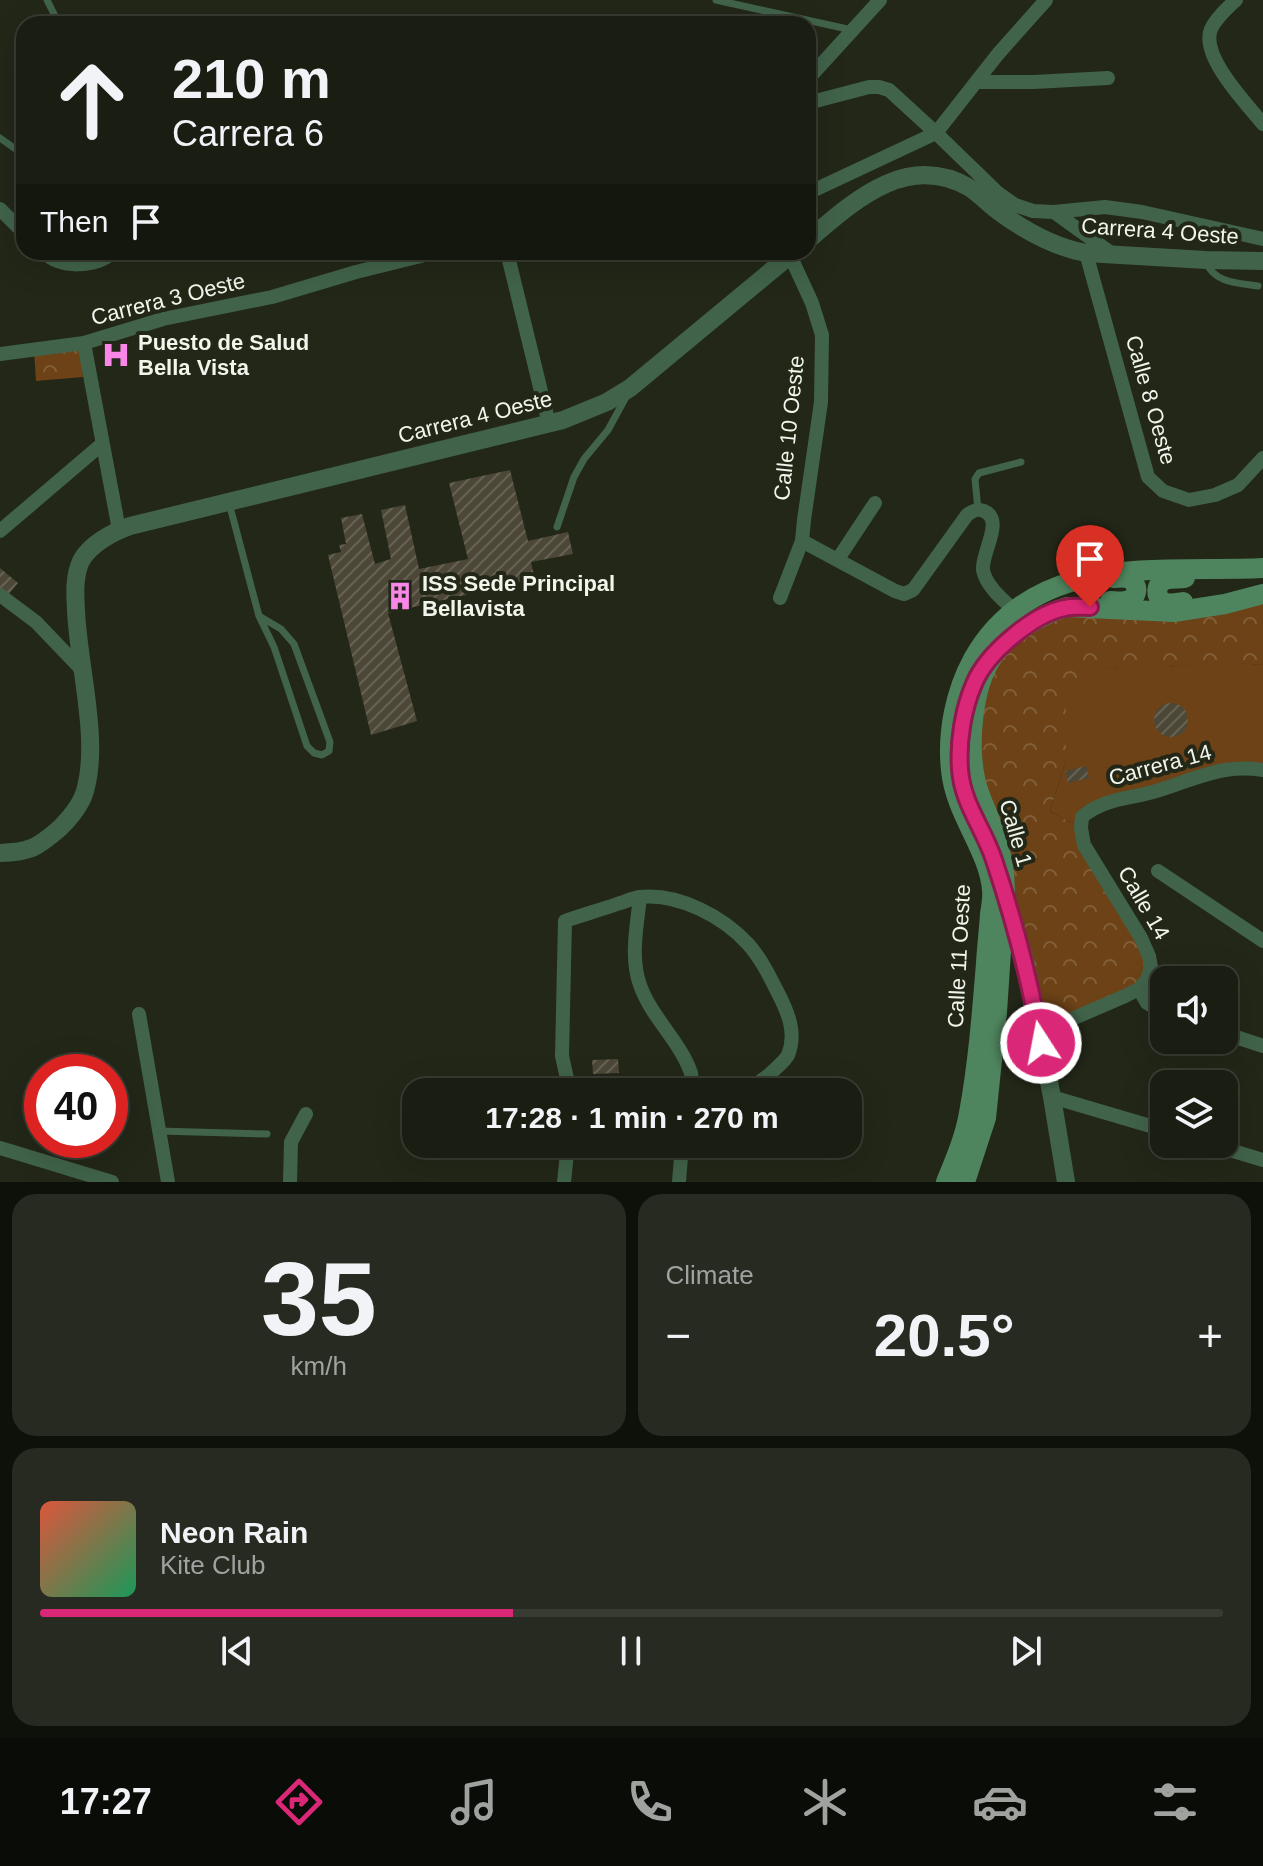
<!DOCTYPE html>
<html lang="en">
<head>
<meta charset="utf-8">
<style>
	:root { --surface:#1a1d12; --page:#272a20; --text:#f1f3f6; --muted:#9fa29f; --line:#383b32; --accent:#db2777 }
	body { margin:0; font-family:Helvetica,sans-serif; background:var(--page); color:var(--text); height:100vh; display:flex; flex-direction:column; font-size:30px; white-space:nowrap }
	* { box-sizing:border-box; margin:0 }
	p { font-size:26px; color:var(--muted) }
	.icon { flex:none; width:44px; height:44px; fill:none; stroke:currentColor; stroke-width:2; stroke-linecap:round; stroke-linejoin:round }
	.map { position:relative; height:1182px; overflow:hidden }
	.details { display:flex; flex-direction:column; gap:12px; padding:12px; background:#0e100a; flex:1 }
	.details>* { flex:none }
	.hud { position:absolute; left:16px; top:16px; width:800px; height:244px; border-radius:24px; box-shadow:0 8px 32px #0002,0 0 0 2px var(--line); background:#1a1d12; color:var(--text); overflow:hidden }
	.fabs { position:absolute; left:1150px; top:966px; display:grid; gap:16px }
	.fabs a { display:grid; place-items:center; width:88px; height:88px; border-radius:16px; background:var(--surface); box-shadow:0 8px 32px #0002,0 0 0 2px var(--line); font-size:40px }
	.speed { position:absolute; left:24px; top:1054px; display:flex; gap:16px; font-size:40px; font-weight:700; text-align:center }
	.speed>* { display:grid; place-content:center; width:104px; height:104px; border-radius:50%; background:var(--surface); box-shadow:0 8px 32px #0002,0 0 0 2px var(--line); line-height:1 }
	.speed .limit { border:12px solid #d22; background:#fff; color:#111 }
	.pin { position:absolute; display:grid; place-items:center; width:68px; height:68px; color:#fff; margin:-82px -34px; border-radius:50% 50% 50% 0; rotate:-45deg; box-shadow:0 0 8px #0007 }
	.pin .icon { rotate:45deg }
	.me { position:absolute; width:88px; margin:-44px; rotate:349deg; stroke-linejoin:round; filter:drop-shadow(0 0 6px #0008) }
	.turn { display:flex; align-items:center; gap:28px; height:168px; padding:0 24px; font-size:36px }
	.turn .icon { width:104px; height:104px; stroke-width:2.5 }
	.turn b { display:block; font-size:56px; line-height:68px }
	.then { display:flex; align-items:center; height:76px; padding:0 24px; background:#0003; gap:16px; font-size:30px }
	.big { font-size:60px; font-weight:600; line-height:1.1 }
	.details .card { flex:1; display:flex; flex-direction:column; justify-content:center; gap:12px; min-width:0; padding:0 28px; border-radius:24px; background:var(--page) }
	.details .dial { align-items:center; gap:0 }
	.dial b { font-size:104px; line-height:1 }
	.song { display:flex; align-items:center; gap:24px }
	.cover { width:96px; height:96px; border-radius:12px; background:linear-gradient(135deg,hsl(10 70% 55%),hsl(150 70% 35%)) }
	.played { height:8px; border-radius:4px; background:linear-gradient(90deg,var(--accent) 40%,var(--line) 40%) }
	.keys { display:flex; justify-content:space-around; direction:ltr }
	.heat { display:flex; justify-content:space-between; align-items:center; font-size:44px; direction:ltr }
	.details .tiles { flex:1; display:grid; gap:12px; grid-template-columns:1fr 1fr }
	.card:last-child { grid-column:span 2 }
	.trip { position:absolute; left:402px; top:1078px; width:460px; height:80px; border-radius:24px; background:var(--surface); box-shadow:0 8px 32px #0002,0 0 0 2px var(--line); font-weight:600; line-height:80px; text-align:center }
	.menu { display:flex; height:128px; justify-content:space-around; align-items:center; background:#0a0c07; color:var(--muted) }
	.menu .icon { width:56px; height:56px }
	.menu .active { color:var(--accent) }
	.menu b { font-size:36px; color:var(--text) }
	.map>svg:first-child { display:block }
	.park { fill:url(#park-crowns) }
	.pitch { fill:#6c4216 }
	.building { fill:url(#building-hatch) }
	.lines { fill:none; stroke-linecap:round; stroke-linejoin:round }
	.service { stroke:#41634a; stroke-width:7 }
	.minor { stroke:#41634a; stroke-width:14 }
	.tertiary { stroke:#41634a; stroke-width:18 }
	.secondary { stroke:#4e855e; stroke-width:20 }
	.secondary-bridge { stroke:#4e855e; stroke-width:20 }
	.route-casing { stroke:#8e194d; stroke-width:20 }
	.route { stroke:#db2777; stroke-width:14 }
	.labels { text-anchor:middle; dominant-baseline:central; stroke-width:8; stroke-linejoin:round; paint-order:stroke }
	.street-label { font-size:22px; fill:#f2f5eb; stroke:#222718 }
	.poi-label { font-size:22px; font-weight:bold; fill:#f2f5eb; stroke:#222718; text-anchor:start }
</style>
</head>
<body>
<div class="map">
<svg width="1263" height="1182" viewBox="0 0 1263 1182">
	<defs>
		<pattern id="park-crowns" width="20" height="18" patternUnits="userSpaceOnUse" patternTransform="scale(2)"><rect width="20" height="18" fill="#6c4216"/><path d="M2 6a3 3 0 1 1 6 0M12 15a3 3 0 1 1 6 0" fill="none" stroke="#815e38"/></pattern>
		<pattern id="building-hatch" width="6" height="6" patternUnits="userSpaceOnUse" patternTransform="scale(2)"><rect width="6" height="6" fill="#4c4737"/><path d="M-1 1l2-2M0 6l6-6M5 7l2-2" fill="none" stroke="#666254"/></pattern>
	</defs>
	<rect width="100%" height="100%" fill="#222718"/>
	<g class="park">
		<path d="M80,347L83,377L36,381L34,351Z"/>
		<path d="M1263,594V665L1213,662L1169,667H1118L1108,669L1066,760L1050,811L1081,828L1151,967L1125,996L1038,1024L971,740L999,649L1026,626L1090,607Z"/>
	</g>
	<path class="pitch" d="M1213,661L1263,665V770L1248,768L1105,803L1081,828L1050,811L1066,760V706L1087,672L1118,667H1169Z"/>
	<g class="building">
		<path d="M510,470L528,541L568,532L573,554L531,562L535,579L388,613L417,721L371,735L328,555L341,552L339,545L346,544L341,518L362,514L375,564L391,559L381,510L405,505L419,569L468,559L449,483Z"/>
		<path d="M0,568L18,583L8,595L0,589Z"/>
		<circle cx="1171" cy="720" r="17"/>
		<path d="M1086,766L1089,778L1068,783L1065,771Z"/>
		<path d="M618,1059L619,1073L593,1074L592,1060Z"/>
	</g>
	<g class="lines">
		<g class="service">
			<path d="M47,0L59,24"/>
			<path d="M716,0L852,30"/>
			<path d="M0,138L24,155"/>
			<path d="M1206,262C1215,284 1239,283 1258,286"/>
			<path d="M229,503L259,616L274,647L307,746L314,753L322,755L329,751L330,742L294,644L281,629L259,616"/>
			<path d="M978,510L975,479L979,473L1021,462"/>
			<path d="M557,527L574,477L584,459L608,430L626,397"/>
			<path d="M159,1131L267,1134"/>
		</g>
		<g class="minor">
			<path d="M1236,0C1227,8 1216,18 1211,29C1200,56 1246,103 1263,124"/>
			<path d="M808,79L880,0"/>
			<path d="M976,82H1034L1108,78"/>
			<path d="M808,103L869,87H879L889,90L936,133L998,193L1015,205L1033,211L1054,212L1105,207L1142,212L1263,239"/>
			<path d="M808,193L936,133L998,54L1046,0"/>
			<path d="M0,209L24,233"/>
			<path d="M1054,212L1111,253"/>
			<path d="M43,252C61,269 95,268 114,252"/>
			<path d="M507,252L549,424"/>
			<path d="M1086,253L1148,477L1163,491L1189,500L1215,495L1238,485L1263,458"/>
			<path d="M84,343L119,530"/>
			<path d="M0,354L84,343L163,319L272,297L356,272L437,252"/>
			<path d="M0,531L102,444"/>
			<path d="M802,541L895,591L904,594L913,590L967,515C972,511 977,508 984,511C1005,520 981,553 983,570C986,586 1003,600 1014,610"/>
			<path d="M838,559L875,503"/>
			<path d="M0,595L36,622L81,669"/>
			<path d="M780,598L802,541L804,520L821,402L822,335L812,303L794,264"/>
			<path d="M1158,871L1263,941"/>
			<path d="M640,897C637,926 630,957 640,985C651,1017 680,1041 691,1073C692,1079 692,1086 693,1092"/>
			<path d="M1139,989L1147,1003L1164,1013"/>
			<path d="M139,1014L168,1182"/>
			<path d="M1038,1024L1058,1025L1125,996L1139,989L1147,980L1151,967L1149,956L1141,938L1084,845L1081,828L1082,817C1102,799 1128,799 1153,792C1177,785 1201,774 1225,770C1238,768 1250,768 1263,770"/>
			<path d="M1224,1033L1263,1046"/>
			<path d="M570,1092L562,1056L565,921C582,915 600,910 617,904C624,902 633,898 640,897C679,893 724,917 749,945C761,959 769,975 777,991C788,1012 797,1033 788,1055C785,1061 776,1068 771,1073C761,1082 747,1090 734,1092"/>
			<path d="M1052,1097L1164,1130"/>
			<path d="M1210,1144L1263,1160"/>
			<path d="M0,1148L112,1182"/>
			<path d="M290,1182L291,1142L306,1114"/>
			<path d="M564,1182L568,1144"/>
			<path d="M679,1182L682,1144"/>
		</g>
		<g class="tertiary">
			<path d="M808,240C854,201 907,151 970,188C980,195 989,204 998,211C1025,231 1053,247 1086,253L1206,260L1263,261"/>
			<path d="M962,783C958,759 960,733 966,709"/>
			<path d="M0,853C30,852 37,848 60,828C71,817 83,803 86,787C99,737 78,663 76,610C75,594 74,576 81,561C90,544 113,532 130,526L563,420L607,402L630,388L794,252"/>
			<path d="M1006,900L1025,961L1052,1097L1066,1182"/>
		</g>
		<g class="secondary">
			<path d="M1110,601C1116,601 1125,603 1131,599C1140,593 1137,581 1127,578C1123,577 1117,578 1113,578"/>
			<path d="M1183,602C1177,603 1169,605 1163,602C1155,597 1155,584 1165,580C1170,578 1179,579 1185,578"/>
			<path d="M1005,891C1005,868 1000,846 992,825C986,809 978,794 975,778C968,744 972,688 992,658C1008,634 1040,615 1067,607L1174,612L1225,604L1263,594"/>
			<path d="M946,1182C955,1160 965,1137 969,1113C978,1064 982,1013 986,963C987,946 989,930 990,914C991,907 993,898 992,890C989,850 955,814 951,770C947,733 955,692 973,659C1034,551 1159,573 1263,568"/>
			<path d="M965,1182L986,1118L997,1012"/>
		</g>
		<path class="secondary-bridge" d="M997,1012L1005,891"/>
	</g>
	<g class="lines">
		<defs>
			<path id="route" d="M1041,1043C1030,981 1014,920 994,860C984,829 962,803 960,769C958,742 963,709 974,684C986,654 1033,614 1065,608C1073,606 1082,607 1090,607"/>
		</defs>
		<use href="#route" class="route-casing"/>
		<use href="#route" class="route"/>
	</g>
	<defs>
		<symbol id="hospital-bare" viewBox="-9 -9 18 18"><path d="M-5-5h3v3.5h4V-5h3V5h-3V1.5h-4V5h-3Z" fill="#fa87e7" stroke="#222718" stroke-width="2.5" paint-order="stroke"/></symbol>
		<symbol id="building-bare" viewBox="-9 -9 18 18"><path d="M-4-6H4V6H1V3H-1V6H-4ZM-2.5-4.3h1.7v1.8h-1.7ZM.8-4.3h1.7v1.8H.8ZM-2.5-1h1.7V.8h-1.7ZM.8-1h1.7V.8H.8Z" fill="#fa87e7" stroke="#222718" stroke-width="2.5" paint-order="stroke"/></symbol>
	</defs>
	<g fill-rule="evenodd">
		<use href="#hospital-bare" x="96" y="335" width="40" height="40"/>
		<use href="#building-bare" x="380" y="576" width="40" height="40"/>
	</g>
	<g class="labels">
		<g class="street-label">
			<text transform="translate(1160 231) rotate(4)">Carrera 4 Oeste</text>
			<text transform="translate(168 299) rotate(-14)">Carrera 3 Oeste</text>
			<text transform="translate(1151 400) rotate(74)">Calle 8 Oeste</text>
			<text transform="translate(475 417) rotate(-14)">Carrera 4 Oeste</text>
			<text transform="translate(789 428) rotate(-84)">Calle 10 Oeste</text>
			<text transform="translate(1160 765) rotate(-15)">Carrera 14</text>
			<text transform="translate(1016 833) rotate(74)">Calle 1</text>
			<text transform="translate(1144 903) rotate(60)">Calle 14</text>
			<text transform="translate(959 956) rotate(-87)">Calle 11 Oeste</text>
		</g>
		<g class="poi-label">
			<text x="138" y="342">Puesto de Salud<tspan x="138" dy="25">Bella Vista</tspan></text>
			<text x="422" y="583">ISS Sede Principal<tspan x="422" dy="25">Bellavista</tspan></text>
		</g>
	</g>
</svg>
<div class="fabs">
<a><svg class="icon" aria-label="sound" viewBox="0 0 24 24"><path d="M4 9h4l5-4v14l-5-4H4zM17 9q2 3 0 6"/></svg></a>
<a><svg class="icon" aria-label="layers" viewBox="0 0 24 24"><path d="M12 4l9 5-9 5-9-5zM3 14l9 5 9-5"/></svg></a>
</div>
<div class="speed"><div class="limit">40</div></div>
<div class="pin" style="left:1090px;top:607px;background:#d93025"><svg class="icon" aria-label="arrive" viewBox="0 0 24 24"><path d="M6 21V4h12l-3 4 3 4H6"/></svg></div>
<svg class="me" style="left:1041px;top:1043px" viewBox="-20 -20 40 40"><circle r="17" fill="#db2777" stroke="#fff" stroke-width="3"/><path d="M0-11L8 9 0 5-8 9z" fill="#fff"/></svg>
<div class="trip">17:28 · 1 min · 270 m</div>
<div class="hud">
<div class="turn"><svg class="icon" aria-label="ahead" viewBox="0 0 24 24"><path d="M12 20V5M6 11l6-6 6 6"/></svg><div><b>210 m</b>Carrera 6</div></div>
<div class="then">Then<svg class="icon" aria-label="arrive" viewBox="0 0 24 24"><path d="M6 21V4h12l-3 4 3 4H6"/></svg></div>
</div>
</div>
<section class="details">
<div class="tiles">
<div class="card dial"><b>35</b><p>km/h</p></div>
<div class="card"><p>Climate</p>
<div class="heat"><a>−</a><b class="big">20.5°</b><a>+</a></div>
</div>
<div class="card">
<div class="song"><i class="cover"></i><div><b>Neon Rain</b><p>Kite Club</p></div></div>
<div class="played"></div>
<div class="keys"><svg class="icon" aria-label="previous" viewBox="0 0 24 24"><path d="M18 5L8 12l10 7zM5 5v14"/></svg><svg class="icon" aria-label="pause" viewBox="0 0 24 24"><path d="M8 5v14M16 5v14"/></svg><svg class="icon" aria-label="next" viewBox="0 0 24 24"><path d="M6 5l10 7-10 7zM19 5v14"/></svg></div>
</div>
</div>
</section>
<nav class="menu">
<b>17:27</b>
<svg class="icon active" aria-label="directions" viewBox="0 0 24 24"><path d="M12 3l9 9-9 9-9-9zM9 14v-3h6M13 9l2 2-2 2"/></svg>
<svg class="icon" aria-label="music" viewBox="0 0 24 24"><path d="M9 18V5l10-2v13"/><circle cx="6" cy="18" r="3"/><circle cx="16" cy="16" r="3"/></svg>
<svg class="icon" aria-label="phone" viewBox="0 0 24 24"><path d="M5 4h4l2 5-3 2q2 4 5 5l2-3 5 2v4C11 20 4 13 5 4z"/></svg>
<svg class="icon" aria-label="climate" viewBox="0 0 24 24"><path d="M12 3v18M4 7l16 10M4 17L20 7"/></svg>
<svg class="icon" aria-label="car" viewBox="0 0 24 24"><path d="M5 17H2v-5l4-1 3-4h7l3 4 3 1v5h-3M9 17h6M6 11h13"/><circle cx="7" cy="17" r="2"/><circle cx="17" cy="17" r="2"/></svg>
<svg class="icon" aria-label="filters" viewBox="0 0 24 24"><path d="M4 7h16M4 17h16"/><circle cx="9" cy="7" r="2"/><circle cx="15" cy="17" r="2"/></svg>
</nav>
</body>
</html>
